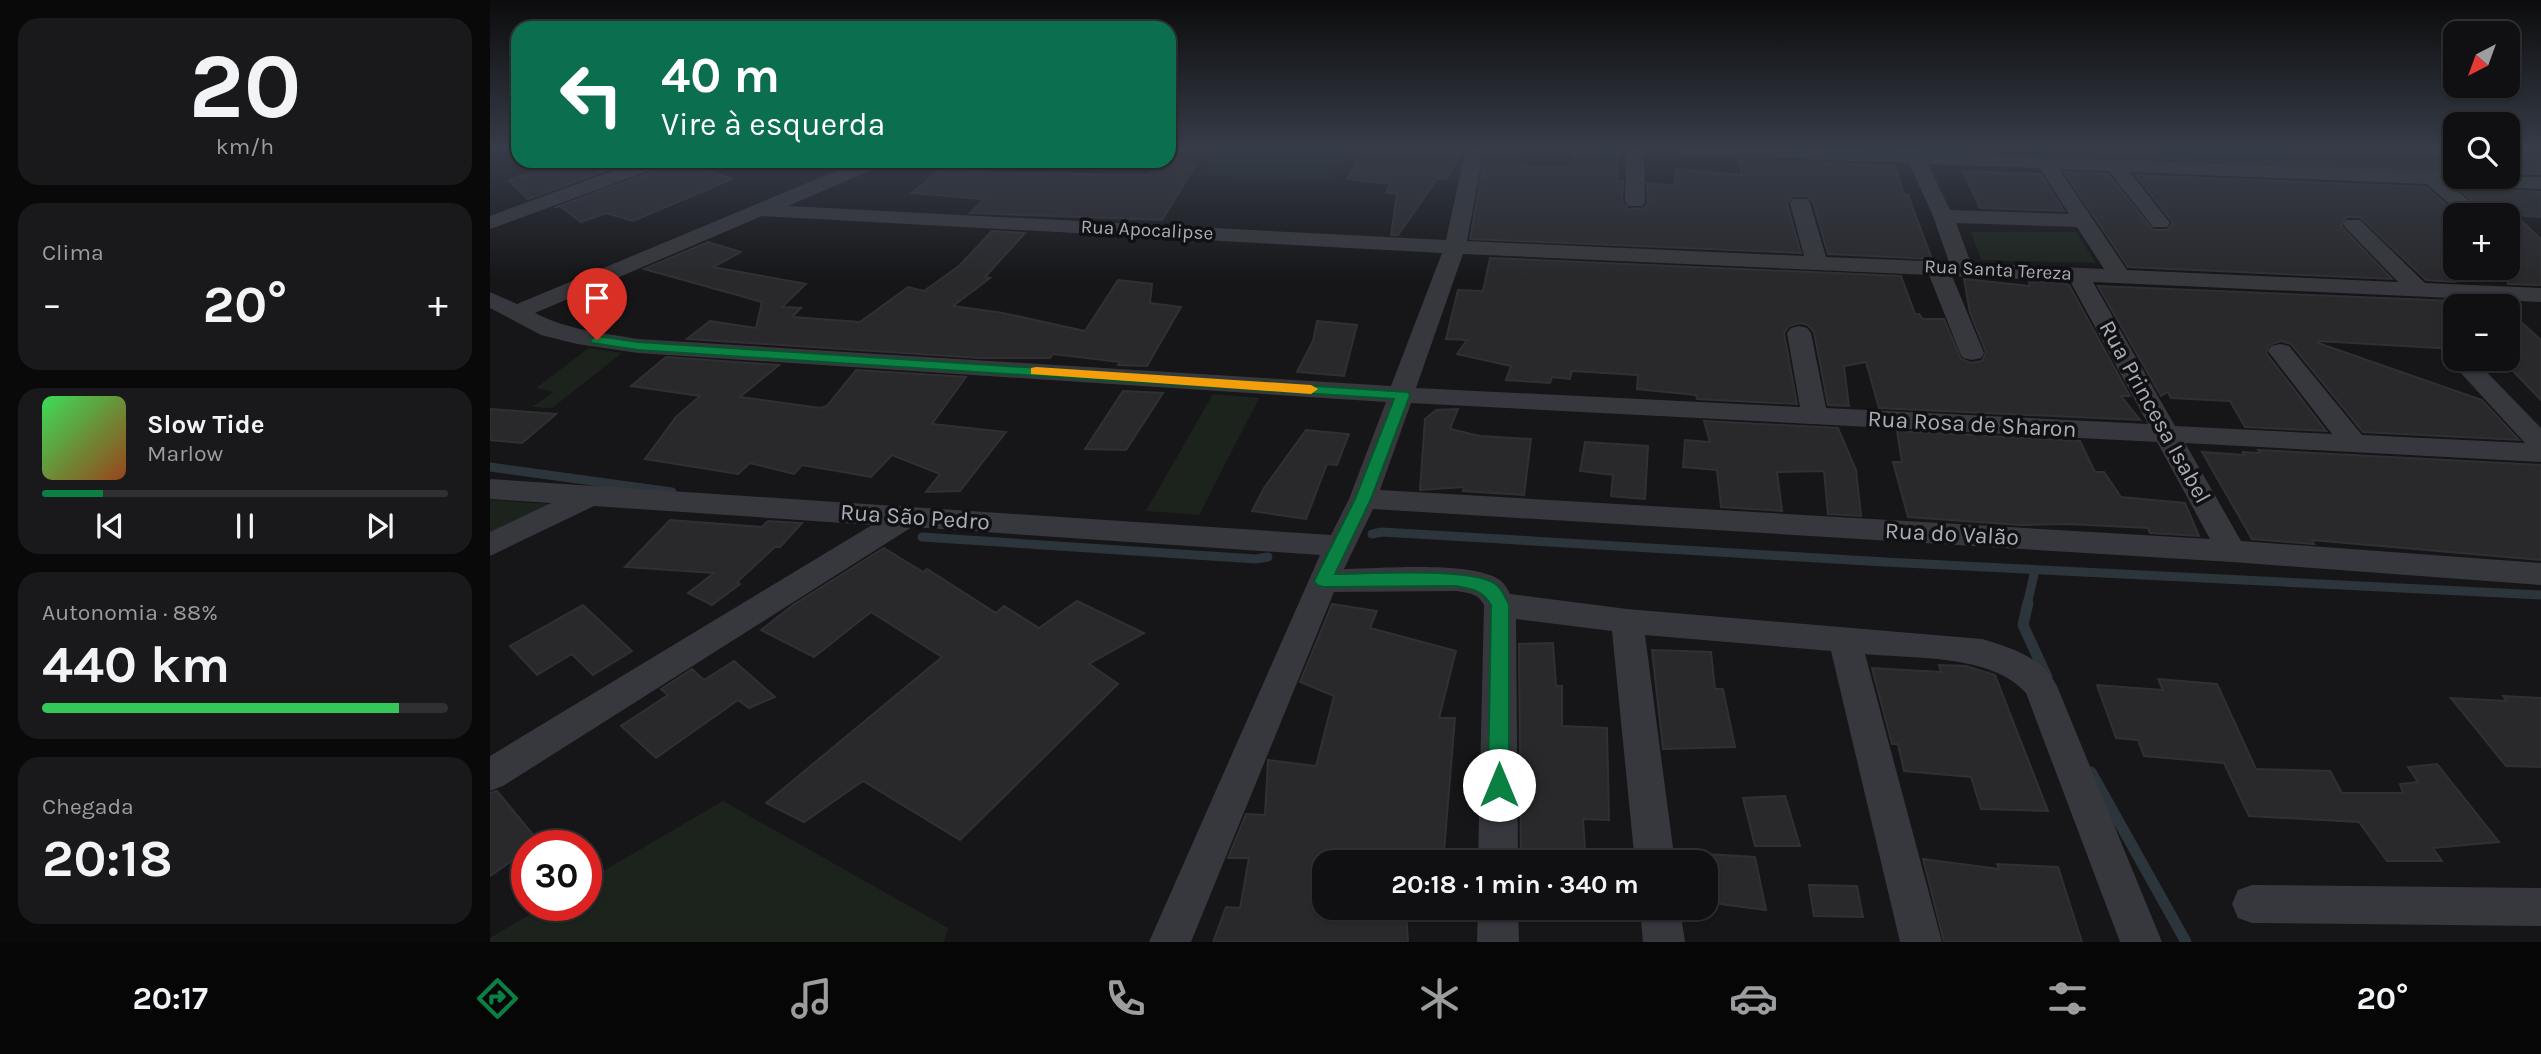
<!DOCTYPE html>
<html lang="pt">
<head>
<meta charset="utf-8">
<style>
	:root { --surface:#101012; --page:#19191b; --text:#f1f3f6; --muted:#9c9d9f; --line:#303032; --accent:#0b8043 }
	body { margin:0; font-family:Karla,sans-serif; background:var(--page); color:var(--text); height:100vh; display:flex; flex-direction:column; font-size:26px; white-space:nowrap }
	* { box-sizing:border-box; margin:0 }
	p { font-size:23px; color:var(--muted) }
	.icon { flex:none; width:38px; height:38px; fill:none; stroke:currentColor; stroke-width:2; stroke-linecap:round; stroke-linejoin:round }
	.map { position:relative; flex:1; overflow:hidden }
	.sheet { display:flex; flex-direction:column; gap:18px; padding:18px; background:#09090a; width:490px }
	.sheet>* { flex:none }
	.banner { position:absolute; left:21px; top:21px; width:665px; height:147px; border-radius:21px; box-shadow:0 2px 5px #0004,0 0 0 2px var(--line); background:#0b6e4f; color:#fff; overflow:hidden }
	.needle { width:46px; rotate:221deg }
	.tools { position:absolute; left:1953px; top:21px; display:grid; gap:14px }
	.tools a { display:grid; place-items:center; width:77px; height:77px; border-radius:14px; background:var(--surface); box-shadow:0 2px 5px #0004,0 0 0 2px var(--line); font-size:35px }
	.speed { position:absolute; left:21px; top:830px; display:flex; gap:14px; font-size:35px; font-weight:700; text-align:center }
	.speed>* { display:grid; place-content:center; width:91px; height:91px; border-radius:50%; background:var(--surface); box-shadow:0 2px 5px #0004,0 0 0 2px var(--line); line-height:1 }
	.speed .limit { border:10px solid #d22; background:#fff; color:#111 }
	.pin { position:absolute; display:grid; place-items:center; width:60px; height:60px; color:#fff; margin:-72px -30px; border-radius:50% 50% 50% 0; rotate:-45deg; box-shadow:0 0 7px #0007 }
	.pin .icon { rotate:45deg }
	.me { position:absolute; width:77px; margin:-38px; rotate:0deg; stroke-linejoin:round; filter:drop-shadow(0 0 5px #0008) }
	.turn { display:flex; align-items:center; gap:24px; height:147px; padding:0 35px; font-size:32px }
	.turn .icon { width:91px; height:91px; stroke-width:2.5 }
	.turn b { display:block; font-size:49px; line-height:60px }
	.big { font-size:52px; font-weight:700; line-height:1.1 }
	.sheet .tile { flex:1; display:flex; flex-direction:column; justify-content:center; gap:10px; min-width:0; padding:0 24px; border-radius:21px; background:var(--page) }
	.sheet .dial { align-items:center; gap:0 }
	.dial b { font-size:91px; line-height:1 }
	.song { display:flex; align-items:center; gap:21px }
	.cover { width:84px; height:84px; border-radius:10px; background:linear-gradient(135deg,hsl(130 70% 55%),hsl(20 70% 35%)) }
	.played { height:7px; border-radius:4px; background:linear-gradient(90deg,var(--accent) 15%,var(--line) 15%) }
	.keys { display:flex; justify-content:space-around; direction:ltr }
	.heat { display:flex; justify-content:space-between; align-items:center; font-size:38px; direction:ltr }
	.charge { height:10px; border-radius:5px; background:linear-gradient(90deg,#34c759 88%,var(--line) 0) }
	.trip { position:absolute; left:822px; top:850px; width:406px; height:70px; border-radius:21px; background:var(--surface); box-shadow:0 2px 5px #0004,0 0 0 2px var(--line); font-weight:700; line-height:70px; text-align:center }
	.tab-bar { display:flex; height:112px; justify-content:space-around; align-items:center; background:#060607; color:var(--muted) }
	.tab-bar .icon { width:49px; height:49px }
	.tab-bar .on { color:var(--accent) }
	.tab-bar b { font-size:32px; color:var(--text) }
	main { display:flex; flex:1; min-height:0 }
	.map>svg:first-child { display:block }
	.green { fill:#1c231d }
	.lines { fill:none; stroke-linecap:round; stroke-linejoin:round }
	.stream-far1 { stroke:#2c353c; stroke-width:9 }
	.stream { stroke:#2c353c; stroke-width:11 }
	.building { fill:#29292c; stroke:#303034; stroke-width:2 }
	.minor { fill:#37383d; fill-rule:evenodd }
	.route { fill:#0b8043; stroke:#07532c; stroke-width:2 }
	.slow { fill:#f59e0b }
	.labels { text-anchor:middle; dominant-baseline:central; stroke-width:7; stroke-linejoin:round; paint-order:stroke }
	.far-street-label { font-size:19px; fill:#a8adb8; stroke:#111113 }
	.street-label { font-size:23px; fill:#a8adb8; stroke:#111113 }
</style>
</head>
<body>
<main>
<section class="sheet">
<div class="tile dial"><b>20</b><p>km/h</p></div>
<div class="tile"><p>Clima</p>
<div class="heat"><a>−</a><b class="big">20°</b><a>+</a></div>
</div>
<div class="tile">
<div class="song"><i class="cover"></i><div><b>Slow Tide</b><p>Marlow</p></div></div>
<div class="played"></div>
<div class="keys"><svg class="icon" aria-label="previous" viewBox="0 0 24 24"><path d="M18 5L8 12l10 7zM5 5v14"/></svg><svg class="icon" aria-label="pause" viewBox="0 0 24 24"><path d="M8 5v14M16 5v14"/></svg><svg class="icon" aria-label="next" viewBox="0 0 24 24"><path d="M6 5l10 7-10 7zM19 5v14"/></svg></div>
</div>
<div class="tile"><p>Autonomia · 88%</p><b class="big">440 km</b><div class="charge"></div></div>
<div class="tile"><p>Chegada</p><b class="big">20:18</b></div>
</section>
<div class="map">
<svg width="2051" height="942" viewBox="0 0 2051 942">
	<rect width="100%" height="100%" fill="#161618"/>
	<g class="green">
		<path d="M796,148H860L841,179L709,175L728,149L790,154Z"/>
		<path d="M1481,232H1586L1606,263L1491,260Z"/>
		<path d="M99,348L132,353L62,408L42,407L64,392L46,388Z"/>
		<path d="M723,394L769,398L709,515L656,511Z"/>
		<path d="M0,500L59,504L0,542Z"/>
		<path d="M233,801L458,928L454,942H0V938L56,905H96V881Z"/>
	</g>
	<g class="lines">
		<g class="stream-far1">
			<path d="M0,467L182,492"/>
			<path d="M882,534L892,532L1395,562L2051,595"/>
			<path d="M432,537L766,559L778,557"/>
			<path d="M1537,605L1545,570"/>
		</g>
		<g class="stream">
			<path d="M1538,603L1533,625L1557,677"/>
			<path d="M1601,772L1696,942"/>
		</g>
	</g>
	<g class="building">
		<path d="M916,148H972L957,179H947L908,235H901L907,194L896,193L900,184L857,179L873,151H915Z"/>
		<path d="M996,148H1028L1030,166H1078L1085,148L1128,152L1127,180L1133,181L1132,202L1138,209L1154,208L1158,202L1157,183L1185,186L1186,169L1252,175L1249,159L1405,166L1414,194L1418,195L1442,259L1338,254L1323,202L1317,196H1303L1297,204L1311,253L980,239Z"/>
		<path d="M1548,148H1939L1943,152L1965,153V171L1553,154Z"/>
		<path d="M2018,155L2051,157V174H2018Z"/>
		<path d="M679,158L706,164L672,220L480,213L494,199L422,193L461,161H498L485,172L659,175L670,161H679Z"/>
		<path d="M65,161L98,166L111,161H141L38,199L19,181Z"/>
		<path d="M180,161H194L242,179L143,221L116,213L91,222L70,206L64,208L175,167Z"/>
		<path d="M1473,171L1551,174L1574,211L1490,208Z"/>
		<path d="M1574,172L1618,174L1663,230H1677L1683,223L1646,175L1936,187L1968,215H1965V282L1936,280L1870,217H1856L1851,226L1902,279L1638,267Z"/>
		<path d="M1968,188L2051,192V217L2025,215L2051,239V285L2018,284V215H1996Z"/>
		<path d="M502,231L535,233L495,277L500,278L463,306L513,313L595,331L628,280L662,284L660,303L691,307L657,366L628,365L630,362L563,354L560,358H490L197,339L220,321L266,328L272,302L154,269L218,242L251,252L223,267L316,284L292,307L311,308L302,317L370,322L418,287L434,291L469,266Z"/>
		<path d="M1000,258L1411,276L1425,314H1429L1433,319H1454L1471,359L1481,363L1492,361L1496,352L1480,313L1474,279L1540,286L1539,282L1574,283L1579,285L1640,396H1631L1650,420L1389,408L1376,362L1354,366L1359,406L1338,405L1324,332L1318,325L1310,323L1299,326L1294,333L1307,404L1207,399L1206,395L1147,389L1148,375L1082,371L1080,379L1062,377L1060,383L1016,380L1021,366L967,354L977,340L956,339L968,290L993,291Z"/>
		<path d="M1608,286L1965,301V349L1828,341V343L1992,400L2029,440L1873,432L1801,344L1791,341L1779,345L1776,353L1836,431L1755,427L1740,401L1681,398L1678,392L1671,396Z"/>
		<path d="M2018,310L2051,340V400L2018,366Z"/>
		<path d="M827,321L867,325L854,376L807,372L823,341Z"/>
		<path d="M176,357L289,365L250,397L330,408L337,406L366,370L476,377L442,424L516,432L470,491L436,492L450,474L402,455L381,477L312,465L304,474L260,463L248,474L155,459L186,417L210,396L141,386Z"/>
		<path d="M633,391L673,393L636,450L595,449Z"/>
		<path d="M0,409L66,414L32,443L0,440Z"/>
		<path d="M968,409L960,429L990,436L1041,439L1034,495L973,491L974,487L930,490L935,419L946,410Z"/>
		<path d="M1214,421L1348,428L1366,470L1371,516L1338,514L1334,471L1287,472L1292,511L1231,507L1227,470L1193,467L1195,440L1220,442Z"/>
		<path d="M816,430L859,434L847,465L837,464L816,519L762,511L774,488Z"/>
		<path d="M1407,431L1590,441L1605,472H1614L1631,497L1695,503L1709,536L1660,533L1658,528L1578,524L1531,525L1418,517L1403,462H1412Z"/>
		<path d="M1095,442L1158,446L1155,499L1121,496L1123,475L1090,471Z"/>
		<path d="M1768,450L2051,465V560L1822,540L1824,544L1762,539L1712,452L1754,455L1753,452L1770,453Z"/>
		<path d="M180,520L272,527L278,521L312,523L290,547H285L247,582L250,584L222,605L198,593L224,573L135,567Z"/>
		<path d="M394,548L433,572L437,569L506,613L514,606L549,628L587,601L654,633L599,664L628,684L470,840L373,781L314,822L276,803L452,657L381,612L324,657L271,630L303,605Z"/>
		<path d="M842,604L887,611L880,628L966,651L949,718H965L953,863H835V908H947L946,912H916L918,942H723L736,907L750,908L759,858H738L756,814L775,815L778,760L826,766L844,696L810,682Z"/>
		<path d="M93,605L142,651L103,675L82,654L47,675L20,646Z"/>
		<path d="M1063,643L1066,686H1072V726L1117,728L1119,820L1093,819L1096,863H1031L1029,644Z"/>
		<path d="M1162,650L1221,652L1225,689H1233L1245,747L1173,749Z"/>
		<path d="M244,661L285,697L259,708L248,700L166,758L131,726L178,695L171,689L202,669L214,680Z"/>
		<path d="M1449,665L1476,666L1505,675L1558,811L1491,809L1481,777L1414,771L1408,744H1402L1382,668L1451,672Z"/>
		<path d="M1668,679L1727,684L1766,769L1840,771L1852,793H1913L1910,784L1928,782L1918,767L1947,764L2009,842L1943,848L1952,861H1897L1869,822L1759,816L1734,763L1654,756L1648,740L1626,738L1607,685L1673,690Z"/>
		<path d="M2013,696L2051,698V767L2016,766L1961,698L2017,701Z"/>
		<path d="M7,791L49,842L37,845V850L0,876V793Z"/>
		<path d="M1295,796L1310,846H1265L1253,798Z"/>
		<path d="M1216,854L1265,857L1276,910L1216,902Z"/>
		<path d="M1433,859L1509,869L1507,864L1568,867L1592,942H1454Z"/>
		<path d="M1319,885L1367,886L1373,917L1324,916Z"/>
	</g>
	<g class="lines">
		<g class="minor">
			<path d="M976,148H994L977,241L1314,256L1300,203L1303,199H1317L1320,203L1336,257L1459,262L1443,216L1419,163L1189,154L1180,148H1325L1413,151L1412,148H1430L1432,152L1940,171L1965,174V177H2051V189L1961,185L1994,215H1972L1937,184L1640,172L1680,223L1677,227H1663L1619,171L1569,169L1637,270L1908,282L1856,228L1853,224L1856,220H1870L1935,283L2051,288V302L1603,282L1685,426L1842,434L1778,351L1781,346L1790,344L1799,346L1872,435L2035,443L1958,359L1965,353V359H1984L2051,428V462L1695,443L1751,541L2051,563V585L1742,562L883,509L854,569C889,569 985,560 1011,581C1015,584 1018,590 1020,594L1137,609L1492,639C1522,648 1552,657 1567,686L1672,942H1630L1536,693C1502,654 1424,659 1375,654L1452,942H1410L1341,651L1155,635L1185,863H1145L1122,631L1026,619L1028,863H988L994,605C988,593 978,593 966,591L844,592L701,942H659L830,555L422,527L13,786L0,791V756L382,525L104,506L0,556V532L61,503L0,499V479L841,535L859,499L896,402L148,353L87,344L51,335L0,308V292L27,304L370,161H396L393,165L298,206L956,240ZM1438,164L1550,168L1579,214L1460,210ZM272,216L952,253L901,386L148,339C112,333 78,330 45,313ZM1466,223L1587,227L1614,269L1481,263ZM973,254L1439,275L1470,353L1473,358L1482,360L1491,358L1494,353L1462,276L1580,281L1658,424L1336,408L1321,333L1317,328L1309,326L1301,328L1297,333L1310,407L926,388ZM921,403L1667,442L1720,539L890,490Z"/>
			<path d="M1136,148H1154L1155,202L1152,206H1138L1135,202Z"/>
			<path d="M149,161H177L174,165L0,229V216Z"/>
			<path d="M1762,885L2051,888V926L1762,923L1748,918L1742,904L1748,890Z"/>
			<path d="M988,908H1028L1029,942H987Z"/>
			<path d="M1150,908H1190L1195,942H1153Z"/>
		</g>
	</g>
	<linearGradient id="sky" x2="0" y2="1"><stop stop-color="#0c0c0d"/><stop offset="0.53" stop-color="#363c48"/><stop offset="1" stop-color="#363c48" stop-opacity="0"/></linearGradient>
	<rect width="2051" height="280" fill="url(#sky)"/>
	<path class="route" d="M107,336L148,342L918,392L920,395L881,499L845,574C876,574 989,566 1008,586C1013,591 1016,599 1019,605V785L1016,792L1009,795L1001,792L998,785L1001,605C992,590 983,589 966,586L833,587L827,585L824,581L865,499L904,399L148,350L102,343L100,340Z"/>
	<path class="slow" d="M546,367L821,385L828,389L821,394L541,374V368Z"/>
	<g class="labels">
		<g class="far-street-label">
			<text transform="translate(657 230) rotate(3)">Rua Apocalipse</text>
			<text transform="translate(1508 270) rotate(3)">Rua Santa Tereza</text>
		</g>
		<g class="street-label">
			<text transform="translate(1665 412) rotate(61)">Rua Princesa Isabel</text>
			<text transform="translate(1482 424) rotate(3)">Rua Rosa de Sharon</text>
			<text transform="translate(425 517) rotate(4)">Rua São Pedro</text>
			<text transform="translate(1462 534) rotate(3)">Rua do Valão</text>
		</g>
	</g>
</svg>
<div class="tools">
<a><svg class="needle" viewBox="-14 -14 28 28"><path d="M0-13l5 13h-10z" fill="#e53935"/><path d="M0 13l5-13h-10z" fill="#9c9d9f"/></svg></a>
<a><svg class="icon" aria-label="search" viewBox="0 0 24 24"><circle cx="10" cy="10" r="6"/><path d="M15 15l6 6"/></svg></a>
<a>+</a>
<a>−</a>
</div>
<div class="speed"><div class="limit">30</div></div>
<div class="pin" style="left:107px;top:340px;background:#d93025"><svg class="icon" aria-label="arrive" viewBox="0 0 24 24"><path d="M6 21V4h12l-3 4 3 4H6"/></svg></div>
<svg class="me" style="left:1009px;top:785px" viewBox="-20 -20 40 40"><circle r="19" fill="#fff"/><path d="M0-13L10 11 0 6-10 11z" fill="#0b8043"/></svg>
<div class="trip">20:18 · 1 min · 340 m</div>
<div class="banner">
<div class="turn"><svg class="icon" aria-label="left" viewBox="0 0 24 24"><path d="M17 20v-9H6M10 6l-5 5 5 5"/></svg><div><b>40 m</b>Vire à esquerda</div></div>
</div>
</div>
</main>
<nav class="tab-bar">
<b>20:17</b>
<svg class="icon on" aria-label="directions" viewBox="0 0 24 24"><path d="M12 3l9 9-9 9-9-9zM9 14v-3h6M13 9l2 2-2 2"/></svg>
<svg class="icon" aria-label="music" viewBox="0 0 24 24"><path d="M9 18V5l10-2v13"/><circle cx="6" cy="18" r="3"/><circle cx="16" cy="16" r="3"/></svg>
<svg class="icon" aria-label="phone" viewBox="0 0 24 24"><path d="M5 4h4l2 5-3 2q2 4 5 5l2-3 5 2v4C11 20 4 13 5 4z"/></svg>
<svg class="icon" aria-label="climate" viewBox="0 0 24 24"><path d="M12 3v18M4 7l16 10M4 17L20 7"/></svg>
<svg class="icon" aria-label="car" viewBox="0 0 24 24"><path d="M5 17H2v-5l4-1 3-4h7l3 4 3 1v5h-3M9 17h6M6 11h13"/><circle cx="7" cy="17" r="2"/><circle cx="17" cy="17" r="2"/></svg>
<svg class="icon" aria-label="filters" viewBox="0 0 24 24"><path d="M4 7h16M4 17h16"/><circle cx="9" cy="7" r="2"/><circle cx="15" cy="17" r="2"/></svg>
<b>20°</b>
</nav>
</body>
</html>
